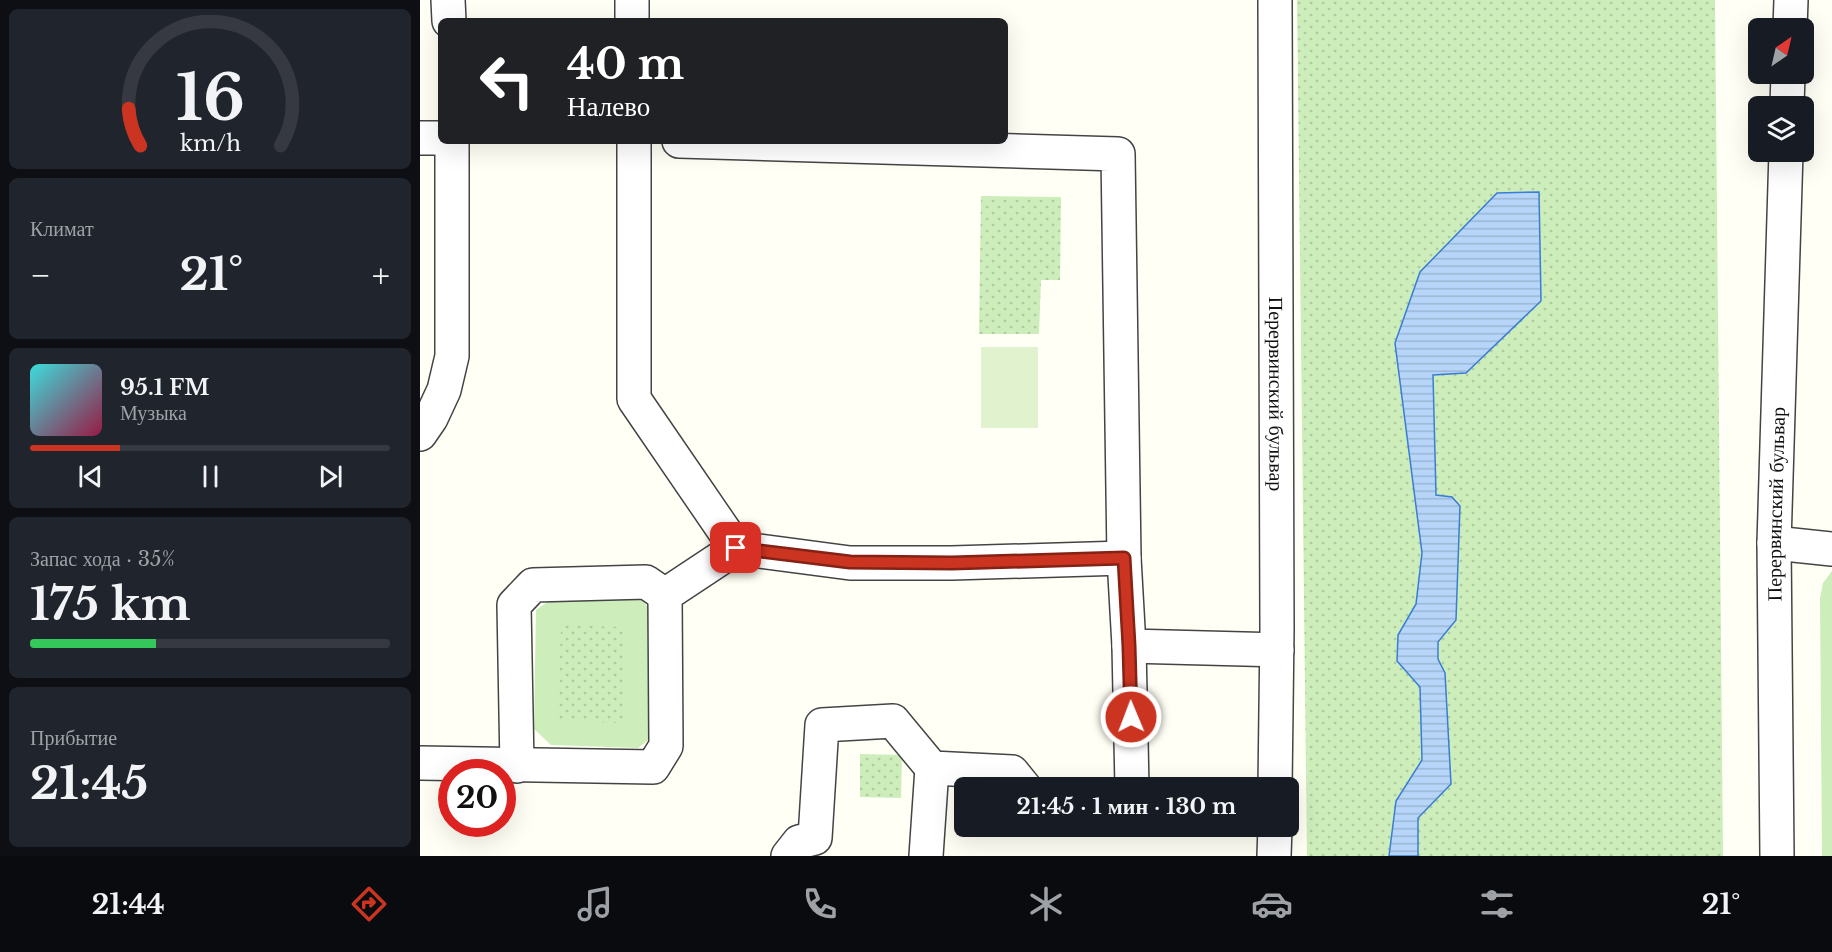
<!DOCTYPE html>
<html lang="ru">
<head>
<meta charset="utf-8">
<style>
	:root { --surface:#171b24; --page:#20242c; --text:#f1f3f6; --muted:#9ea1a6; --line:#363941; --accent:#ca3420 }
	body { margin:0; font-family:"Libre Baskerville",serif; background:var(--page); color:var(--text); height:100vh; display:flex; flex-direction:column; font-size:22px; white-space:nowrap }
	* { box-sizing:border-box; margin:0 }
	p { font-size:20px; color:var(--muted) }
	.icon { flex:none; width:33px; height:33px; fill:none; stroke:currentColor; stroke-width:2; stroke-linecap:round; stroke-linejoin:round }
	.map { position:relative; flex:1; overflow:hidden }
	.sheet { display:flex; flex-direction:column; gap:9px; padding:9px; background:#0d0f14; width:420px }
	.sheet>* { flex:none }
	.banner { position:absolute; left:18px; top:18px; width:570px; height:126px; border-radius:9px; box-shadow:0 6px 24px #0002; background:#202124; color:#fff; overflow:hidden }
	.needle { width:39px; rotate:34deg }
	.tools { position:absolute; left:1328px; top:18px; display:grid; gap:12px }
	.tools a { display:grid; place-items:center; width:66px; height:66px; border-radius:9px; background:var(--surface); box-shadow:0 6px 24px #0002; font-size:30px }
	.speed { position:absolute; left:18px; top:759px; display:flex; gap:12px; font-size:30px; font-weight:700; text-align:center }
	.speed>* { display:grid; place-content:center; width:78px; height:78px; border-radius:50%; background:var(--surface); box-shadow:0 6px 24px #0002; line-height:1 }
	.speed .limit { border:9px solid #d22; background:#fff; color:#111 }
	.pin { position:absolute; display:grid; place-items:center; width:51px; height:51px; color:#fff; margin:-26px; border-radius:12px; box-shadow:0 3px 9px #0006 }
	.me { position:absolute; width:66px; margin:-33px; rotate:359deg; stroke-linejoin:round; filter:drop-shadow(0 0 4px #0008) }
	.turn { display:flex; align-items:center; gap:21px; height:126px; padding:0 30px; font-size:27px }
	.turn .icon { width:78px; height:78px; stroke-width:2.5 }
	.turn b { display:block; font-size:42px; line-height:51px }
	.big { font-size:45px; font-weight:800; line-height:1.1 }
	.sheet .card { flex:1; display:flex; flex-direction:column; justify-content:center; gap:9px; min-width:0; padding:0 21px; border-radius:9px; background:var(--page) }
	.sheet .dial { align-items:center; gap:0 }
	.dial svg { height:156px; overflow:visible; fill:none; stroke:var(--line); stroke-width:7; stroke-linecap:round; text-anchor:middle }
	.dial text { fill:var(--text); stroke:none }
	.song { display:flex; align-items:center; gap:18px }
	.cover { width:72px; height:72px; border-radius:9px; background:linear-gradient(135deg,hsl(180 70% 55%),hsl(340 70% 35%)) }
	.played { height:6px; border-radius:3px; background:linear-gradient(90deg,var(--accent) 25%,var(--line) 25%) }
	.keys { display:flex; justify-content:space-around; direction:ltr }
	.heat { display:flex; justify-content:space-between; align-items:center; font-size:33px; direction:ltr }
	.charge { height:9px; border-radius:4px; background:linear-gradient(90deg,#34c759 35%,var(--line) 0) }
	.trip { position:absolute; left:534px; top:777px; width:345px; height:60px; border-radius:9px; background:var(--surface); box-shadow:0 6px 24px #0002; font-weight:800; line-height:60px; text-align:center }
	.tabs { display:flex; height:96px; justify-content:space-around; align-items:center; background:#090b0e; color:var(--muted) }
	.tabs .icon { width:42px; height:42px }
	.tabs .on { color:var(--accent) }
	.tabs b { font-size:27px; color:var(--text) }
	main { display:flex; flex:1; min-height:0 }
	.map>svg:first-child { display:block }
	.grass { fill:#cdedbb }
	.park { fill:url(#park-dots) }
	.pitch { fill:#e0f3ce }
	.water { fill:url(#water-rules); stroke:#397dd5; stroke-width:1.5 }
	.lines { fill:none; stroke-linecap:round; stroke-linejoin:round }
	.minor-casing { stroke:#444; stroke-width:36 }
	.minor { stroke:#fff; stroke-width:33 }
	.route-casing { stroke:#832215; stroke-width:15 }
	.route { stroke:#ca3420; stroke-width:10 }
	.labels { text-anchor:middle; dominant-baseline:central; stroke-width:6; stroke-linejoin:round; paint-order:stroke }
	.street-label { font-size:20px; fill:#111; stroke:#fff }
</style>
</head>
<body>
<main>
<section class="sheet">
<div class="card dial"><svg viewBox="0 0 100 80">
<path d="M14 69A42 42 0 1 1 86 69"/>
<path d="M14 69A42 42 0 0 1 8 50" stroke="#ca3420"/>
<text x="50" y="56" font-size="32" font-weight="700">16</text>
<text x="50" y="72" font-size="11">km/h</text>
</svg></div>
<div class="card"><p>Климат</p>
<div class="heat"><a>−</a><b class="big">21°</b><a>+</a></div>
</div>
<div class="card">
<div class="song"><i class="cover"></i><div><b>95.1 FM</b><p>Музыка</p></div></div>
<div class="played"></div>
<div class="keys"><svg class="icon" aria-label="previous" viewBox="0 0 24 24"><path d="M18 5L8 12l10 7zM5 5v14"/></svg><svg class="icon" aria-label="pause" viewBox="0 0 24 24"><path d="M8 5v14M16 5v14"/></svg><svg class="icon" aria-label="next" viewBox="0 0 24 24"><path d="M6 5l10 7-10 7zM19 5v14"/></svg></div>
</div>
<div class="card"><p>Запас хода · 35%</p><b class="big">175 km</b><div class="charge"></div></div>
<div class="card"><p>Прибытие</p><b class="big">21:45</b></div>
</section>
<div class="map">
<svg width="1412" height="856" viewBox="0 0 1412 856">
	<defs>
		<pattern id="park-dots" width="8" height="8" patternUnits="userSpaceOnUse" patternTransform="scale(1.5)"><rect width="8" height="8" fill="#cdedbb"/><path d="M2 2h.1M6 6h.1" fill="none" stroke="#afcaa0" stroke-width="1.8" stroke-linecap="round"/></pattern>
		<pattern id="water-rules" width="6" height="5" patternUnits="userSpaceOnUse" patternTransform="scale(1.5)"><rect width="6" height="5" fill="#b6d5f9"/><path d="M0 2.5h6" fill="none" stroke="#9bb6d4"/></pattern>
	</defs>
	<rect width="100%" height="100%" fill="#fffff5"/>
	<g class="grass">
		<path d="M1412,571V856H1402L1400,598L1403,583Z"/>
		<path d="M133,598L222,600L234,615L231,738L218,748L131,745L114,729L116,610Z"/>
	</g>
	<g class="park">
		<path d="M877,0H1295L1303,856H887Z"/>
		<path d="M561,196L641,197L640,280H621L619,334H559Z"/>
		<path d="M141,625L206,627L203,723L138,721Z"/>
		<path d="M440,754L482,755L481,798L440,797Z"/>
	</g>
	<rect class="pitch" x="561" y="347" width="57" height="81"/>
	<path class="water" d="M1119,192L1121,301L1046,373L1013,375L1016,495L1032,497L1040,506L1036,620L1018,642V659L1025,673L1031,784L998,818V856H969L976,801L1002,760L1000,687L977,661L978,635L996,604L1002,553L975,343L1000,272L1077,193Z"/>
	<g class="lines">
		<defs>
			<g id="minor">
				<path d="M28,0L29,21"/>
				<path d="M212,0V21"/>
				<path id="s1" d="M855,0L857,630L855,788"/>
				<path d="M1370,28L1371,0"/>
				<path d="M1367,106L1368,74"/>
				<path d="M0,138H21"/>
				<path d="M259,141L698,154L704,558L709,646L857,650"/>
				<path d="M0,434L11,418L24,390L32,356V141"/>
				<path d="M1354,543L1412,549"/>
				<path d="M316,548L430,563H532L704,558"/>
				<path d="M709,646L712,788"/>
				<path d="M0,763L233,767L246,746L245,595L316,548L214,399V141"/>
				<path d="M97,766L94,605L113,585L226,582L245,595"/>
				<path d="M368,856L379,842L395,838L402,725L473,721L512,768L592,772L605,788"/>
				<path d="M506,856L512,768"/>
				<path d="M854,856L855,826"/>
				<path id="s2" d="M1357,856L1354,543L1366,152"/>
			</g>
		</defs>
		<use href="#minor" class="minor-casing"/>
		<use href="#minor" class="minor"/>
	</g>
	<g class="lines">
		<defs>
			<path id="route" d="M316,548L430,562L532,563L704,558L709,646L711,717"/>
		</defs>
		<use href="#route" class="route-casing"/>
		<use href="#route" class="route"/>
	</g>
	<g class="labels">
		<g class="street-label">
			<text stroke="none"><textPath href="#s1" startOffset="394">Перервинский бульвар</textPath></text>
			<text stroke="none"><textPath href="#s2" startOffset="352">Перервинский бульвар</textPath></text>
		</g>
	</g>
</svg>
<div class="tools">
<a><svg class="needle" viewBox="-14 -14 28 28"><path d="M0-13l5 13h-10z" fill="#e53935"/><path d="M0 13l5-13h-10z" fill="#9ea1a6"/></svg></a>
<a><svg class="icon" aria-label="layers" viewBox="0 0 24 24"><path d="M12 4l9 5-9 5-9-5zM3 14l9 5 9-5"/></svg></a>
</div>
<div class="speed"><div class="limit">20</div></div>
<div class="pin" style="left:316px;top:548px;background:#d93025"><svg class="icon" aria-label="arrive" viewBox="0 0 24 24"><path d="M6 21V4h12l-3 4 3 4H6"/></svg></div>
<svg class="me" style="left:711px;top:717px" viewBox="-20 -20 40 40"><circle r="17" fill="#ca3420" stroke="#fff" stroke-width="3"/><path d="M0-11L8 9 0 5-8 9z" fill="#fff"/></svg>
<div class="trip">21:45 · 1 мин · 130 m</div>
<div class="banner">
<div class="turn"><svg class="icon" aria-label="left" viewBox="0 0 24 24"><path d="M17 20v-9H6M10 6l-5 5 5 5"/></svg><div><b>40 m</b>Налево</div></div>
</div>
</div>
</main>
<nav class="tabs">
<b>21:44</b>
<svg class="icon on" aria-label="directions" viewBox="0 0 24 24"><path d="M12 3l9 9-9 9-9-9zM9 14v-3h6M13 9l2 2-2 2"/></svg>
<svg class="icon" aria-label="music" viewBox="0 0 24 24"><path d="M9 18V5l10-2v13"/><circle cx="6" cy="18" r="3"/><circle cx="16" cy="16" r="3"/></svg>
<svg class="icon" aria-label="phone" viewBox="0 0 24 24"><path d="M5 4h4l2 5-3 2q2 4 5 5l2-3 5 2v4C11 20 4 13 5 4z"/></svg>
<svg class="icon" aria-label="climate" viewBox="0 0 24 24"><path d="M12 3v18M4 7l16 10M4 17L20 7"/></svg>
<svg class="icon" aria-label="car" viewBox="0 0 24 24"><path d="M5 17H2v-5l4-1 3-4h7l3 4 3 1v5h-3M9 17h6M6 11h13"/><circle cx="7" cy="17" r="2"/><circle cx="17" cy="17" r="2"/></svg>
<svg class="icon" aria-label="filters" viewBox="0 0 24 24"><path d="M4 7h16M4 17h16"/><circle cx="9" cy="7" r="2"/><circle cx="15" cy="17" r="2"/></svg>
<b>21°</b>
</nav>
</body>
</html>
